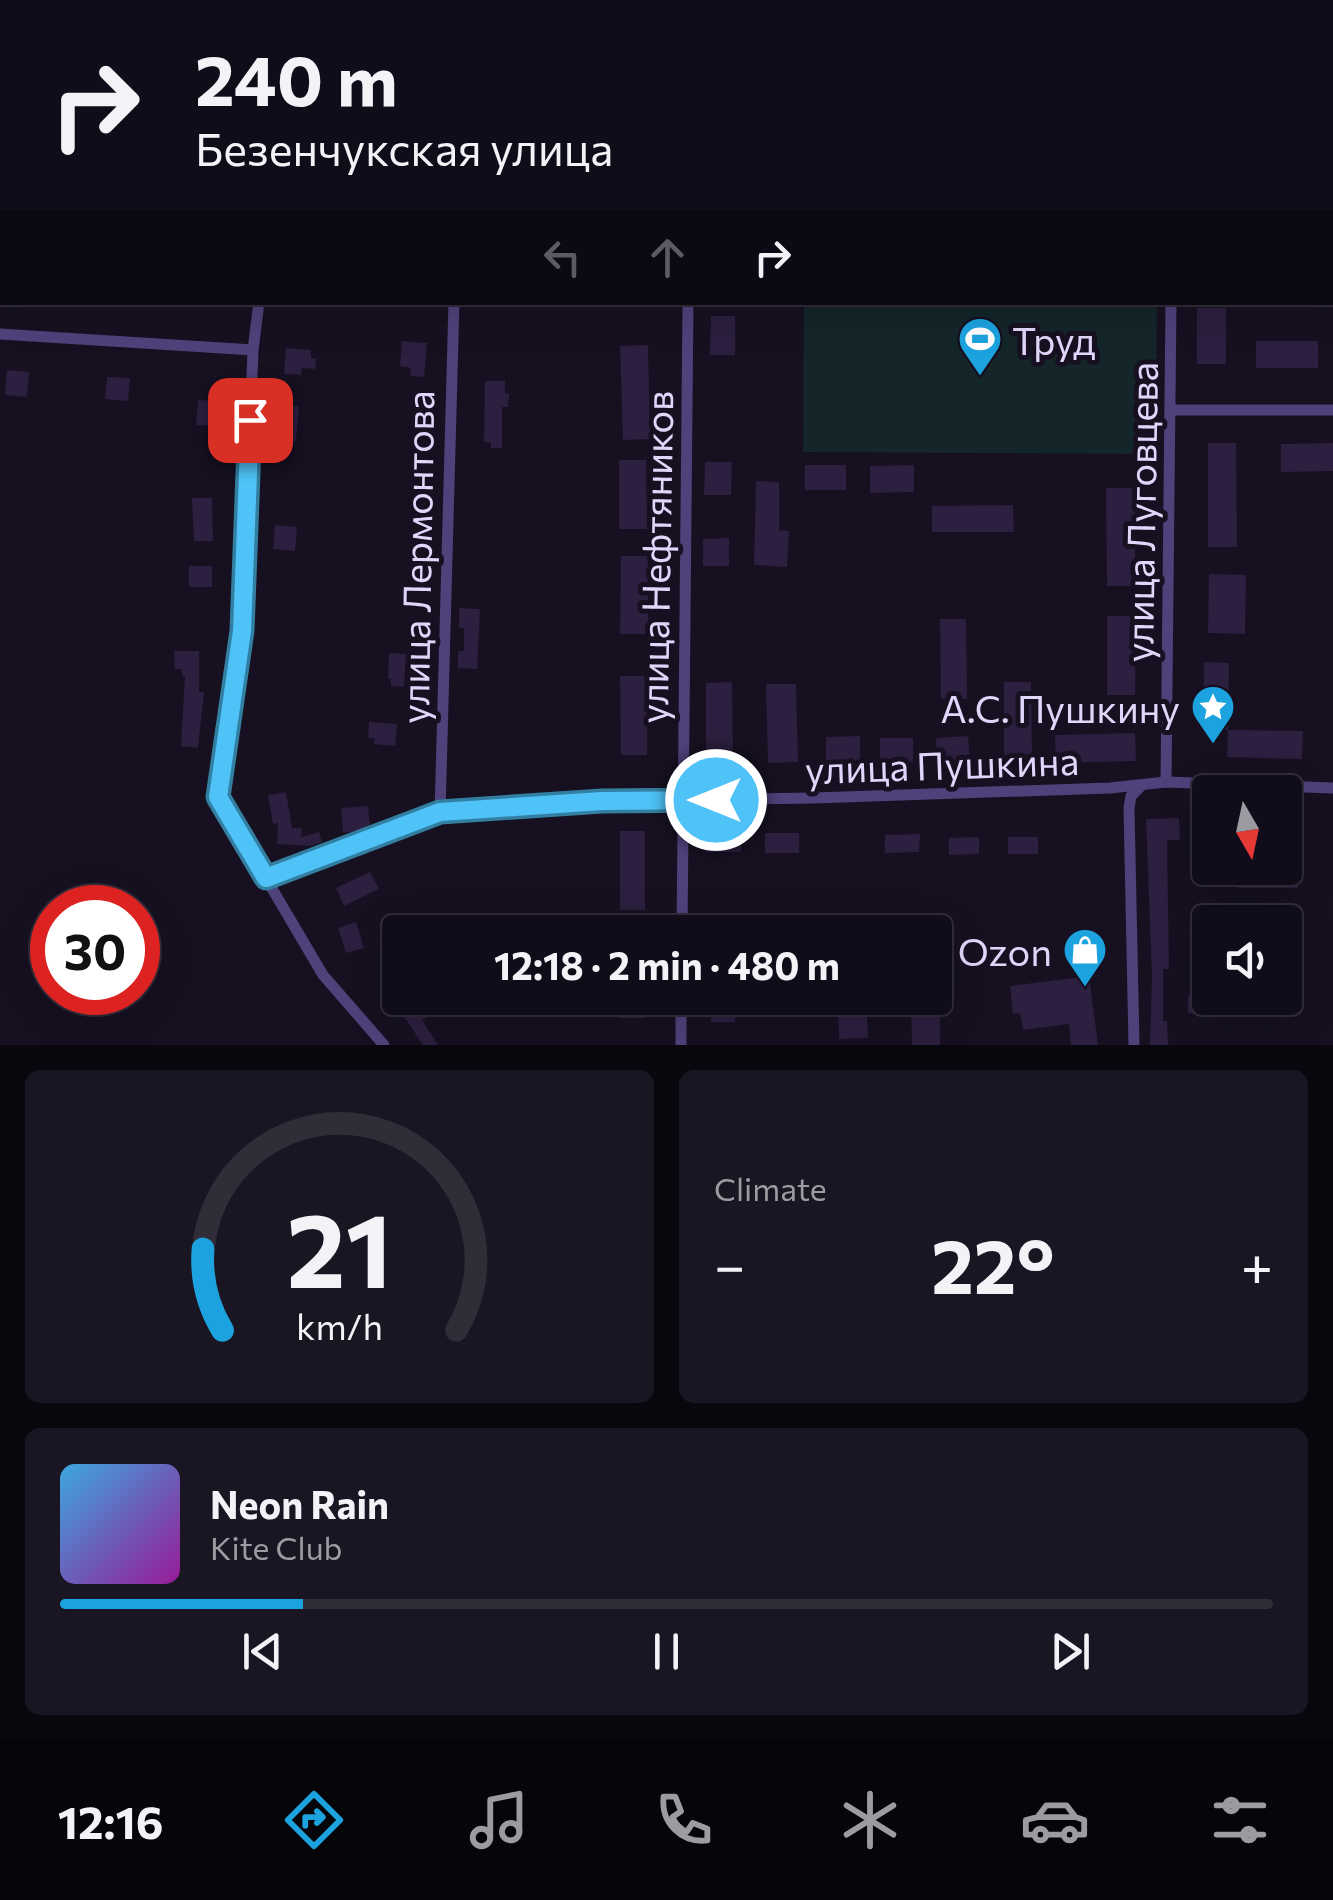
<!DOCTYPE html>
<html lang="en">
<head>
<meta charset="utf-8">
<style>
	:root { --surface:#100c19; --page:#191522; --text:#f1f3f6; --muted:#9c9ba2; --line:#302c38; --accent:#1ca3df }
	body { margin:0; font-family:Commissioner,sans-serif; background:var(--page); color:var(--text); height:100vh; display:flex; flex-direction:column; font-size:38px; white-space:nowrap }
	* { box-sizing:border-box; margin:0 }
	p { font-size:32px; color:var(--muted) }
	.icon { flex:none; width:55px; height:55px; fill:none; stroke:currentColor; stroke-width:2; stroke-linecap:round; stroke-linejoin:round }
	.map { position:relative; height:1045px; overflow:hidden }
	.panel { display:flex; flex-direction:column; gap:25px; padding:25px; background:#09070e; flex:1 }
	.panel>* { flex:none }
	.guide { position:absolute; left:0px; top:0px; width:1335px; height:305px; box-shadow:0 10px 40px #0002,0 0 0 2px var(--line); background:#100c19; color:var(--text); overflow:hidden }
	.needle { width:65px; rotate:171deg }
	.fabs { position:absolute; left:1192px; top:775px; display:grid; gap:20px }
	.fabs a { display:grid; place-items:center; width:110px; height:110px; border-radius:10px; background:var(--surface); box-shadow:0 10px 40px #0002,0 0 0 2px var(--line); font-size:50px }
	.speed { position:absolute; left:30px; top:885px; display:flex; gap:20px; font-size:50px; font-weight:700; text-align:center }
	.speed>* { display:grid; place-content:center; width:130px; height:130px; border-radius:50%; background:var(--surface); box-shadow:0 10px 40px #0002,0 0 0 2px var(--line); line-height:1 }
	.speed .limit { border:15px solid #d22; background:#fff; color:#111 }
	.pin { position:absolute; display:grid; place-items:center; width:85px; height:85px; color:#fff; margin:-42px; border-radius:20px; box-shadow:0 5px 15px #0006 }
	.me { position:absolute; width:110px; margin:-55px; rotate:270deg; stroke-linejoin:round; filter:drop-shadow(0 0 8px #0008) }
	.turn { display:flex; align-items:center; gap:35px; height:210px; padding:0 30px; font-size:45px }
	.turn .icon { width:130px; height:130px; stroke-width:2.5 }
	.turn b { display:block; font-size:70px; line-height:85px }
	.lanes { display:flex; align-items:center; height:95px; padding:0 30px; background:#0003; justify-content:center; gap:50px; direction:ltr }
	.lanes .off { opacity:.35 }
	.big { font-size:75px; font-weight:700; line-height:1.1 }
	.panel .card { flex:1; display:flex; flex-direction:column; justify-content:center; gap:15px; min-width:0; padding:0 35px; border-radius:15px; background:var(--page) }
	.panel .dial { align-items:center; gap:0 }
	.dial svg { height:260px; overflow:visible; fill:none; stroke:var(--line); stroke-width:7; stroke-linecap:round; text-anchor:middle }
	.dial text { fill:var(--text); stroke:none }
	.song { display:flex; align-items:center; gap:30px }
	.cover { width:120px; height:120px; border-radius:15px; background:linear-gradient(135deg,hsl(200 70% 55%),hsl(300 70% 35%)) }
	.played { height:10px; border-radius:5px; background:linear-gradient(90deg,var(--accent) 20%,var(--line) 20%) }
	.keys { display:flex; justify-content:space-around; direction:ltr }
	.heat { display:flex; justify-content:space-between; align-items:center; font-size:55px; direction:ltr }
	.panel .tiles { flex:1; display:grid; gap:25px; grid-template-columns:1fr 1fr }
	.card:last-child { grid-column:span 2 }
	.trip { position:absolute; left:382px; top:915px; width:570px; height:100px; border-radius:10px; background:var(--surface); box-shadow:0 10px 40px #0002,0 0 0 2px var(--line); font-weight:700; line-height:100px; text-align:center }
	.tabs { display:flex; height:160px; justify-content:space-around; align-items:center; background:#06050a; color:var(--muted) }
	.tabs .icon { width:70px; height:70px }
	.tabs .current { color:var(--accent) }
	.tabs b { font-size:45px; color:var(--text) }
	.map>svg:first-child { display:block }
	.green { fill:#14262a }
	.building { fill:#2c1f3f }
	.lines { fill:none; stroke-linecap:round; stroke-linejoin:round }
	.minor { stroke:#4f417a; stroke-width:11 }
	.route-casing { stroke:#337fa1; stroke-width:25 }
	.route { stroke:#4fc3f7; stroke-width:18 }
	.labels { text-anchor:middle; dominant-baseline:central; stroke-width:10; stroke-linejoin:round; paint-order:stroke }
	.poi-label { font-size:38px; fill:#e1d5fa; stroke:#161021; text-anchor:end }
	.street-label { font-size:38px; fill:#e1d5fa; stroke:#161021 }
</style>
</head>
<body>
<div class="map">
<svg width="1333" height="1045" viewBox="0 0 1333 1045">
	<rect width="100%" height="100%" fill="#161021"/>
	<path class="green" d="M804,303H1157L1156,454L803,452Z"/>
	<g class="building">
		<rect x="1197" y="308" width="29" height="56"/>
		<path d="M711,316H735V355H710Z"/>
		<path d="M402,341L427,343L424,377L410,376L411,368L400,366Z"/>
		<rect x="1256" y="341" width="62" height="27"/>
		<path d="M648,345L650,439L623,440L620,346Z"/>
		<path d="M286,348L311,350V358L316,359L315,369L302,368L301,375L284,374Z"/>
		<path d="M7,370L29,372L27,397L5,395Z"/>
		<path d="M107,377L130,378L128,401L105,399Z"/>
		<path d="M485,381H505V393L509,394L508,407H502V448H491V442H484Z"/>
		<path d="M198,400L218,401L217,426L196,425Z"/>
		<path d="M279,405L299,406L296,441L277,440Z"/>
		<path d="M1208,443H1236L1237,547H1208Z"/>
		<path d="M1333,443V471L1281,472V444Z"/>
		<path d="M619,460H646L647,529H619Z"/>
		<path d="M705,462H732L731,495H704Z"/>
		<rect x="805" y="465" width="41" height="25"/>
		<path d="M914,465V492L870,493V466Z"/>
		<path d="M756,481L779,482V530L789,531L787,567L754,565Z"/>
		<path d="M1106,488H1135V586H1107Z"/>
		<path d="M192,498H212L213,541H194Z"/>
		<path d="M1013,505L1014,532H932V506Z"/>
		<path d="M275,525L297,527L295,551L273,549Z"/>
		<path d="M729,538V566H703V539Z"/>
		<path d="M621,556H648V634H620Z"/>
		<rect x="189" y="566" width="23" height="21"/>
		<path d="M1209,574L1246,575L1245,634L1208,633Z"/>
		<path d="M459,608L480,609L477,669L458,668V651H464V628H459Z"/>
		<path d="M1107,616H1136L1135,695H1107Z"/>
		<path d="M940,619H966L967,699H941Z"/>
		<path d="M174,651H199V692H204L198,748L181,746L185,676H182V669H175Z"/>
		<path d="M389,653L406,654L404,687L391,686V679H388Z"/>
		<path d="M1204,662L1229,663L1228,730H1203Z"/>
		<path d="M620,676H647V755H621Z"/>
		<path d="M732,682L733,762L706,763V683Z"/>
		<path d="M1004,682H1031L1032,760H1004Z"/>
		<path d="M766,684H796L798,762L768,763Z"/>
		<path d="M369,722L397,724L395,746L374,744L375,738H368Z"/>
		<path d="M1228,730L1303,731L1302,759L1227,757Z"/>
		<path d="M1135,733L1136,761L1056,763L1055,735Z"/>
		<path d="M860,736V761H826V737Z"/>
		<path d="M968,736L970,762L937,764L936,738Z"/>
		<rect x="880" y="738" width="33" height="24"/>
		<path d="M286,792L292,828H302L301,837L319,832L322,842L310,846L277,844L278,823L273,824L268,795Z"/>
		<path d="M368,806L370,829L343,833L341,808Z"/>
		<path d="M1179,818L1180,840H1167L1169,969H1163V1021H1167L1168,1045H1150L1152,976L1146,819Z"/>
		<rect x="620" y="831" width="25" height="79"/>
		<path d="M705,832L741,833V852H705Z"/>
		<rect x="765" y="833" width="34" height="20"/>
		<path d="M920,834L919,852L885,853V835Z"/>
		<path d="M979,837V854L949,855V838Z"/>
		<rect x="1008" y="837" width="30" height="17"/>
		<path d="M1285,863H1298V888H1238V868H1285Z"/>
		<path d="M370,872L379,889L344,906L336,888Z"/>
		<path d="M356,922L364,948L346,953L338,928Z"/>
		<path d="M1089,976L1098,1045H1071L1069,1024L1023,1030L1020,1013L1013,1014L1010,986Z"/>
		<path d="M1210,994V998H1240L1241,1011H1225V1015L1188,1013V995Z"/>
		<path d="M415,998L428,1017L422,1020L438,1045H423L399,1009Z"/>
		<rect x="620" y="998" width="26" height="20"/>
		<path d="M711,998H736L735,1022H711Z"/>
		<path d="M838,998H866L868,1038L839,1039Z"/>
		<path d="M911,998H940V1045H912Z"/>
	</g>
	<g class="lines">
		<g class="minor">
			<path d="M684,0V2"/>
			<path d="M465,2V0"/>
			<path d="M1174,2V0"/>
			<path d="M0,31H2"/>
			<path d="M1332,75H1333"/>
			<path d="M259,302L253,350L242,631L218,797L323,975L384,1045"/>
			<path d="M0,334L253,350"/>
			<path d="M1171,410H1333"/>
			<path d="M1166,782L1171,302"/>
			<path d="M440,813L454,302"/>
			<path d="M266,878L440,813L602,801L814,798L1110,788L1166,782L1333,788"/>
			<path d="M682,932L688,302"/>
			<path d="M681,1045V998"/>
			<path d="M1134,1045L1129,808L1131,796L1142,785"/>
		</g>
	</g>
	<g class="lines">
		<defs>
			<path id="route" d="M250,420L242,631L218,797L266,878L440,812L602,801L716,800"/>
		</defs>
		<use href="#route" class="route-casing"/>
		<use href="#route" class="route"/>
	</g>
	<defs>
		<symbol id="stadium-pin" viewBox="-11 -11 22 30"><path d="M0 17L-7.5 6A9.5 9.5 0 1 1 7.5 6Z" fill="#1ca3df" stroke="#161021"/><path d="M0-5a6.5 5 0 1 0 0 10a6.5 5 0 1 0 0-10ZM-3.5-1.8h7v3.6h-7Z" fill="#fff"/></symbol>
		<symbol id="sight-pin" viewBox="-11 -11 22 30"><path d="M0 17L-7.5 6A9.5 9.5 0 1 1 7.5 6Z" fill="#1ca3df" stroke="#161021"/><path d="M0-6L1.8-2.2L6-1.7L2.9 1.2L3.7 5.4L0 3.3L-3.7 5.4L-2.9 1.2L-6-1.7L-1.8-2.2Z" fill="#fff"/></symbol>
		<symbol id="shop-pin" viewBox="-11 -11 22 30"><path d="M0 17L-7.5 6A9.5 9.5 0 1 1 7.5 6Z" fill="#1ca3df" stroke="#161021"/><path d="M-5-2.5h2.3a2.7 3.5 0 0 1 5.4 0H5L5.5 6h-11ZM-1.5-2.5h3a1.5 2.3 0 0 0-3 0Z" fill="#fff"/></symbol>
	</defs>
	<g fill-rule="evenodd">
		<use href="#stadium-pin" x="955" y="314" width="50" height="68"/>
		<use href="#sight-pin" x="1188" y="682" width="50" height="68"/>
		<use href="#shop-pin" x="1060" y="925" width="50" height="68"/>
	</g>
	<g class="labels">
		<g class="poi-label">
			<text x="1012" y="339" text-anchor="start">Труд</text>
			<text x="1180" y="707">А.С. Пушкину</text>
			<text x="1052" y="950">Ozon</text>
		</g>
		<g class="street-label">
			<text transform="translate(1140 512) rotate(-89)">улица Луговцева</text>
			<text transform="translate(416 557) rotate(-89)">улица Лермонтова</text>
			<text transform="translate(655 557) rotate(-89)">улица Нефтяников</text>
			<text transform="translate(942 764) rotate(-2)">улица Пушкина</text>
		</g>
	</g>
</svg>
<div class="fabs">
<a><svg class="needle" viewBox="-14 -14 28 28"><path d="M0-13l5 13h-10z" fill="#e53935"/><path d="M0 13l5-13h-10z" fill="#9c9ba2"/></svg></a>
<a><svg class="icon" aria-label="sound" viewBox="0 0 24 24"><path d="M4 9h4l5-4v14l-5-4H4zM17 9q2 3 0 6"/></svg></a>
</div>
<div class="speed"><div class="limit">30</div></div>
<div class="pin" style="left:250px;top:420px;background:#d93025"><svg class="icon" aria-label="arrive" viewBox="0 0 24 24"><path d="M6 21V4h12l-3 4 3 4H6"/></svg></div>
<svg class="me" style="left:716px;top:800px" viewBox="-20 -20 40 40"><circle r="17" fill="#4fc3f7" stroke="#fff" stroke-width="3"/><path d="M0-11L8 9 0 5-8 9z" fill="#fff"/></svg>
<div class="trip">12:18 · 2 min · 480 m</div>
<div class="guide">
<div class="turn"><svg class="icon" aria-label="right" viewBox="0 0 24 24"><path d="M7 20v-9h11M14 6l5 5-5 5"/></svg><div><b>240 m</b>Безенчукская улица</div></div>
<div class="lanes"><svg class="icon off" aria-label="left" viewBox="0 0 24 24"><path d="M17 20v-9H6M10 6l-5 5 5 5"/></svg><svg class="icon off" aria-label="ahead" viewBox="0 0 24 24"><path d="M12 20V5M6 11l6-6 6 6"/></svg><svg class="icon" aria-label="right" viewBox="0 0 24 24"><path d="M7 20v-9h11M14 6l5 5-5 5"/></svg></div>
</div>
</div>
<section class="panel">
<div class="tiles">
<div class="card dial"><svg viewBox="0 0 100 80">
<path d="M14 69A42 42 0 1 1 86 69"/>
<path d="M14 69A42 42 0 0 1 8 44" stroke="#1ca3df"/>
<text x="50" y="56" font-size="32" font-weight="700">21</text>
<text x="50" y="72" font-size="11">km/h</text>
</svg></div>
<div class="card"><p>Climate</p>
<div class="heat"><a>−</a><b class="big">22°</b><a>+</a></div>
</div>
<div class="card">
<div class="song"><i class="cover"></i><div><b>Neon Rain</b><p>Kite Club</p></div></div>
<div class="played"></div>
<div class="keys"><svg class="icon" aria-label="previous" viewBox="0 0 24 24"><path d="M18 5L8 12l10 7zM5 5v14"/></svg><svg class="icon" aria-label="pause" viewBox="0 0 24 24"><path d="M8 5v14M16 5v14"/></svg><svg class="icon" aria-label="next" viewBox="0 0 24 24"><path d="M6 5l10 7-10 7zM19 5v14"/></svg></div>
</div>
</div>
</section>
<nav class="tabs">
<b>12:16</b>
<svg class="icon current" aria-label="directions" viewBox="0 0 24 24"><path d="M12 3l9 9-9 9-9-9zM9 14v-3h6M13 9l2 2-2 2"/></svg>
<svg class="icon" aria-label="music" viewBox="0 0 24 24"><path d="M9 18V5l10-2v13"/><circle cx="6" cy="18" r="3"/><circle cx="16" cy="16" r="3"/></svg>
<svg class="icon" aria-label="phone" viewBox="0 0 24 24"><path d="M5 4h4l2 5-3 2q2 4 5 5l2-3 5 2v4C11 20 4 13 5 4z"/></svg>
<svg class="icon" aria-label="climate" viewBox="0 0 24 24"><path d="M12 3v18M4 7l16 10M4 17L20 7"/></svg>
<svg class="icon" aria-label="car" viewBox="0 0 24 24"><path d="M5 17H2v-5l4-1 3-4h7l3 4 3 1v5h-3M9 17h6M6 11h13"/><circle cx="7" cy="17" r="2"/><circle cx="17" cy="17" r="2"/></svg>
<svg class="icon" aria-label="filters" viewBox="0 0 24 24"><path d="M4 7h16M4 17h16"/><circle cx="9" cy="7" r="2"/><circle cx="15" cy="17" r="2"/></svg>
</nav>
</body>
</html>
